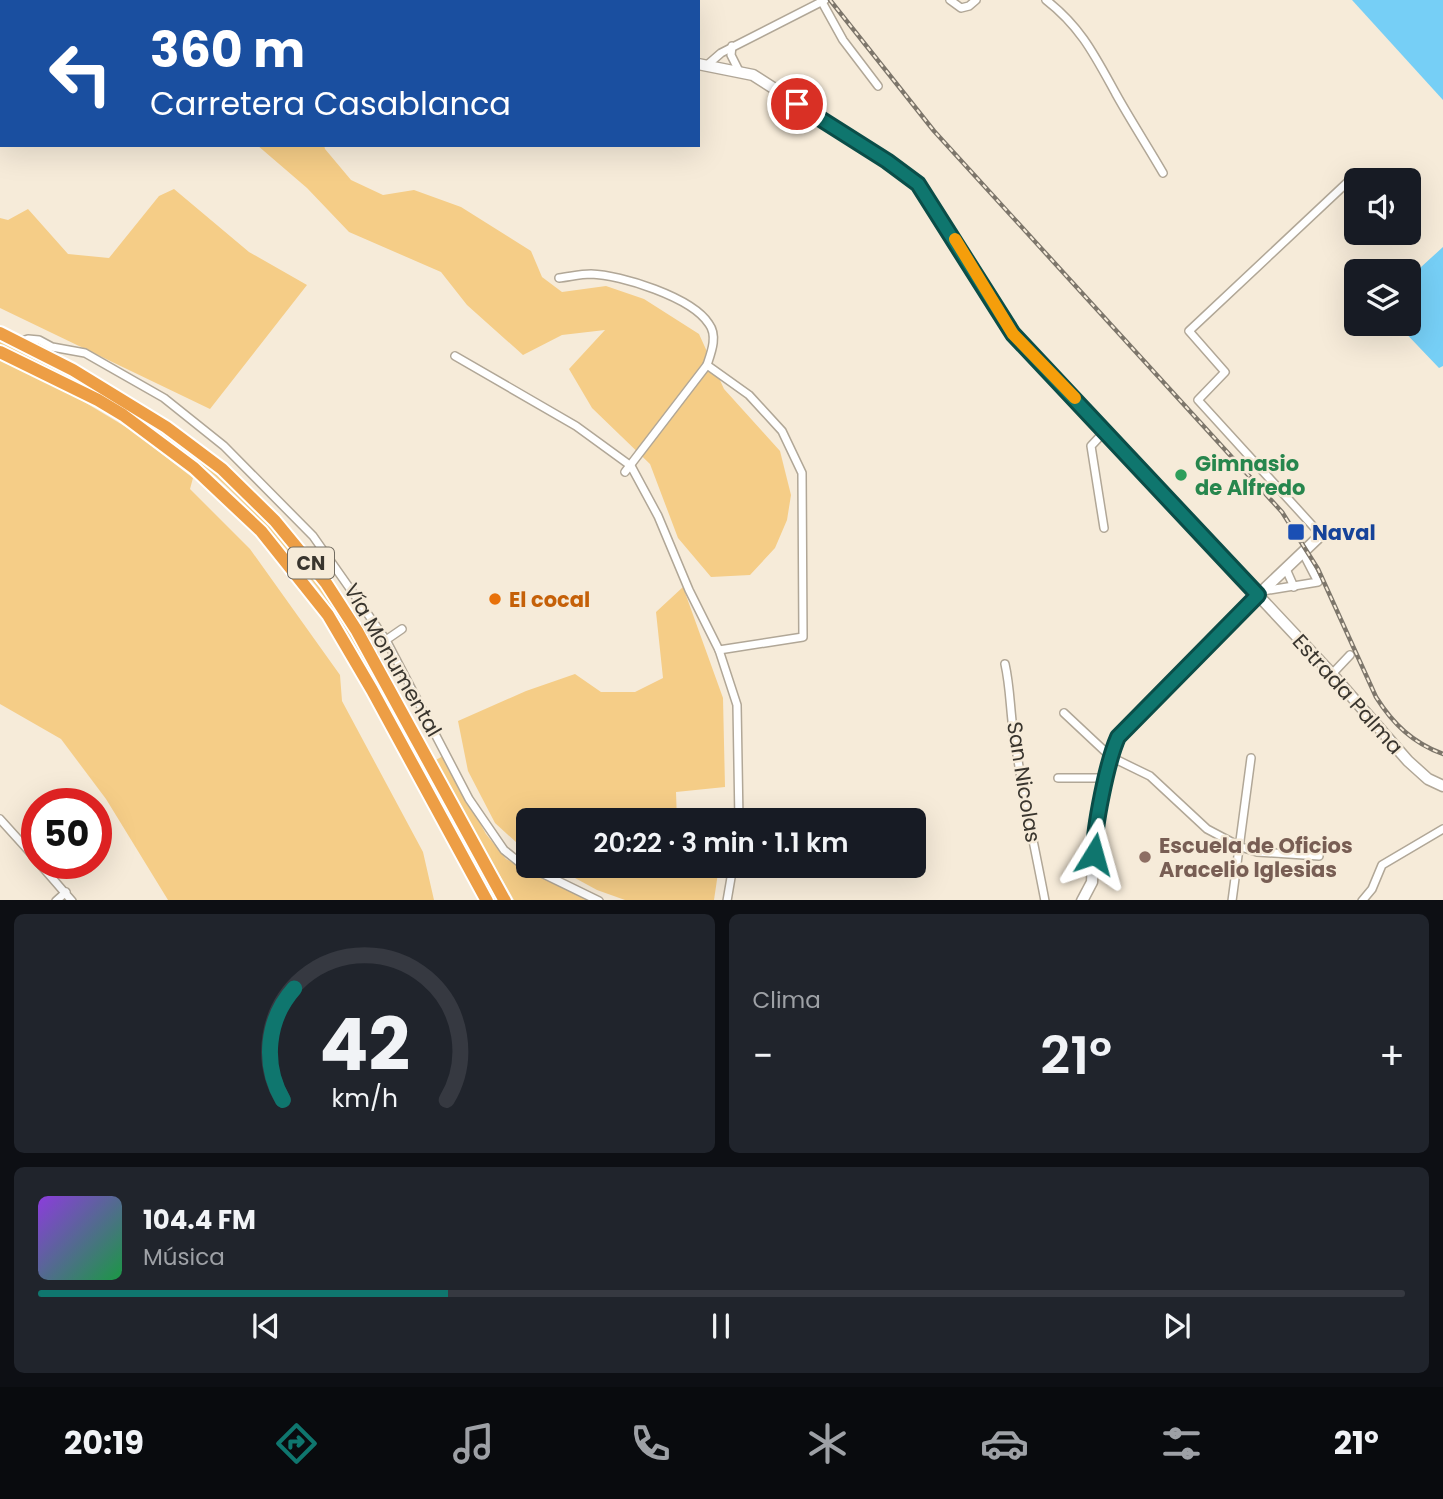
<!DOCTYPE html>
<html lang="es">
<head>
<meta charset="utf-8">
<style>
	:root { --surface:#171b24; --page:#20242c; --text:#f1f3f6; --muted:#9ea1a6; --line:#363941; --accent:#0f766e }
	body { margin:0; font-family:Poppins,sans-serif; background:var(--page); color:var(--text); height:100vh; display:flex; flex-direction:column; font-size:26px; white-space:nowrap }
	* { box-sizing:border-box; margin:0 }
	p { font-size:23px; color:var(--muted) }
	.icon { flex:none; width:38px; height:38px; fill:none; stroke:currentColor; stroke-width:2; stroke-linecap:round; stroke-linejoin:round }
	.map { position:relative; height:900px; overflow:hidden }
	.drawer { display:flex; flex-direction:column; gap:14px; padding:14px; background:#0d0f14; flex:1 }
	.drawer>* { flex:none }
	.banner { position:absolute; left:0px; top:0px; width:700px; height:147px; box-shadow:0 7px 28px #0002; background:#1a4fa0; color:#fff; overflow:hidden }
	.tools { position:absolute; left:1344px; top:168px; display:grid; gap:14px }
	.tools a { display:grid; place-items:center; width:77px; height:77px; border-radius:10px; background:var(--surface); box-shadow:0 7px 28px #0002; font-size:35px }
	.speed { position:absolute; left:21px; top:788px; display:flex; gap:14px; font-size:35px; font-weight:700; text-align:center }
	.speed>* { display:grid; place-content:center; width:91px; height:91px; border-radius:50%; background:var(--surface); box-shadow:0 7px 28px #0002; line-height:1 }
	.speed .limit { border:10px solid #d22; background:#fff; color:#111 }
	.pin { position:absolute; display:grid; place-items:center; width:60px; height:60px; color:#fff; margin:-30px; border:4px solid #fff; border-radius:50%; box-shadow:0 2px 7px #0007 }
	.me { position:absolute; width:77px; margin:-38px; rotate:8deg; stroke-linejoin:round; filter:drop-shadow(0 0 5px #0008) }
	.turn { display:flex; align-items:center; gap:24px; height:147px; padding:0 35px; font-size:32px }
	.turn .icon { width:91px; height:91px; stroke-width:2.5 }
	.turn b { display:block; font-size:49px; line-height:60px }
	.big { font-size:52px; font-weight:600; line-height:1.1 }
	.drawer .tile { flex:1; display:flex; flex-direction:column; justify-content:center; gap:10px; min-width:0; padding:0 24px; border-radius:10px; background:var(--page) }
	.drawer .dial { align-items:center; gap:0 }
	.dial svg { height:182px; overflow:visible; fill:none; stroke:var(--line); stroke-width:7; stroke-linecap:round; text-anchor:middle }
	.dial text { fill:var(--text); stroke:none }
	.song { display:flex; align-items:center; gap:21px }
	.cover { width:84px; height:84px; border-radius:10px; background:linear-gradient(135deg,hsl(270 70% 55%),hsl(140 70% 35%)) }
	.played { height:7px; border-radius:4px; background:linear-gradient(90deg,var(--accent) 30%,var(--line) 30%) }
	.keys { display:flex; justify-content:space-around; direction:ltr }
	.heat { display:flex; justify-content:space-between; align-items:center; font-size:38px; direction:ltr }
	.drawer .tiles { flex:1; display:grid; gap:14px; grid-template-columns:1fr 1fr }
	.tile:last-child { grid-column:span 2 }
	.trip { position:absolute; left:516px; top:808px; width:410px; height:70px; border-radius:10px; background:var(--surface); box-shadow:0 7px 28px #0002; font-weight:600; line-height:70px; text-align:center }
	.tab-bar { display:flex; height:112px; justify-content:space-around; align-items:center; background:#090b0e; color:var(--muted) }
	.tab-bar .icon { width:49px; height:49px }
	.tab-bar .selected { color:var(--accent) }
	.tab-bar b { font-size:32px; color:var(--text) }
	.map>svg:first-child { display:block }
	.green { fill:#f5cd87 }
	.water { fill:#76cff6 }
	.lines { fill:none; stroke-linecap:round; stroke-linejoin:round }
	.street-casing { stroke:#b1a797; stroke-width:10 }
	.secondary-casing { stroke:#b1a797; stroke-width:13 }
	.highway-casing { stroke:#fff; stroke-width:16 }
	.street { stroke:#fff; stroke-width:7 }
	.secondary { stroke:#fff; stroke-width:10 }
	.highway { stroke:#ed9e45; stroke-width:12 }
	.rail-casing { stroke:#7d766b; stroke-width:4.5 }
	.rail { stroke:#f6ebd9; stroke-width:2; stroke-dasharray:5; stroke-linecap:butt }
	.route-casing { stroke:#0a4d48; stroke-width:18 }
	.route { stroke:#0f766e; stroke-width:12 }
	.slow { stroke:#f59e0b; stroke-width:12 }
	.leisure-dot { fill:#2e9e5b; stroke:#f6ebd9; stroke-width:2.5 }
	.transit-dot { fill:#1a4fb4; stroke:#f6ebd9; stroke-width:2.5 }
	.food-dot { fill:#e8710a; stroke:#f6ebd9; stroke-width:2.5 }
	.education-dot { fill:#8d6e63; stroke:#f6ebd9; stroke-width:2.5 }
	.labels { text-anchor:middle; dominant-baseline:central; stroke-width:5; stroke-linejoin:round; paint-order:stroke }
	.shield { fill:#f6ebd9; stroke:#726c61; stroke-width:2 }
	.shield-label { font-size:19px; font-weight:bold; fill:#39352e }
	.leisure-label { font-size:21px; font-weight:bold; fill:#27864d; stroke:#f6ebd9; text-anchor:start }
	.transit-label { font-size:21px; font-weight:bold; fill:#164399; stroke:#f6ebd9; text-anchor:start }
	.food-label { font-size:21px; font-weight:bold; fill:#c56008; stroke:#f6ebd9; text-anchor:start }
	.street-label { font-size:21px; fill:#39352e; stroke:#f6ebd9 }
	.education-label { font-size:21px; font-weight:bold; fill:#785e54; stroke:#f6ebd9; text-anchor:start }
</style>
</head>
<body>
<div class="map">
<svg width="1443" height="901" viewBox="0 0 1443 901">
	<rect width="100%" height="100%" fill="#f6ebd9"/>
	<g class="green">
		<path d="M257,145H324L325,149L351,180L383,195L414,190L461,207L531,251L542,277L562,292L606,286L644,299L699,334L724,389L780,451L791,495L787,520L775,548L750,575L711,577L678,538L650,464L592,408L569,369L605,330L562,335L523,355L467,305L441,272L349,232L307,188Z"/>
		<path d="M174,189L249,252L307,285L210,409L0,308V218L8,220L28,209L68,254L109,258L159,196Z"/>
		<path d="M0,337C109,389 225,461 300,558C340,608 369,664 400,720C433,780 466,840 500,900H494C462,841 431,782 398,723C374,678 350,632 320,591C292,553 258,516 224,484C160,425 78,381 0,344Z"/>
		<path d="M0,360L56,385L131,430L193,478L190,489L250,549L340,675L342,701L423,852L434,900H168L106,799L61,739L0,704Z"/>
		<path d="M683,587L723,698L725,787L676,792L677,821H528V853L495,823L468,771L458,721L526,691L575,674L601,692H635L663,678L656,612Z"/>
		<path d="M443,756L486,834L506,859L589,900H514L434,761Z"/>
		<path d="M553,866H719L714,900H625L597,890Z"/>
	</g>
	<g class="water">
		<path d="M1352,0H1443V100Z"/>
		<path d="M1443,247V366L1439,368L1397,324H1409V278Z"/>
	</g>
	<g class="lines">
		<defs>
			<g id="street">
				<path d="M950,0L961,8L969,6L976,0"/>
				<path d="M1046,0C1081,27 1095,56 1116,94C1131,121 1148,147 1163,173"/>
				<path d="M822,2L843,40L878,86"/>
				<path d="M732,46L731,55L739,71"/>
				<path d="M0,49L2,51"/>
				<path d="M0,61L2,59"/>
				<path d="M706,66L721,53L825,0"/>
				<path d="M0,104L2,102"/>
				<path d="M559,278C569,277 580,274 591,274C621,275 692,297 709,324C718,336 711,353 707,365L625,472"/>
				<path d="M19,342L28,339L39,340L52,347L85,353L164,398L224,446L313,536L386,640L469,799L504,850L519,862L599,901"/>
				<path d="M455,356L576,426L631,466L658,516L689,590L719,650L737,705L739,821"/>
				<path d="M707,365L749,395L782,431L802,473L803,637L719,650"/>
				<path d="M1104,528L1091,446L1105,431"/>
				<path d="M1321,535L1198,400L1225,372L1189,331L1352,178"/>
				<path d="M1286,569L1294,587"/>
				<path d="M1263,591L1318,582L1303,553"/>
				<path d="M386,640L402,629"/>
				<path d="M1005,664C1010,686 1010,707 1013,729C1021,786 1034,843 1045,901"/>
				<path d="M1332,674L1350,655"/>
				<path d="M1064,713L1111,757L1150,776L1207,829L1241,847L1257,852L1319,856"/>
				<path d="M1058,778H1107"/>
				<path d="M0,819L37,860"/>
				<path d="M39,863L72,901"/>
				<path d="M56,901L66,892"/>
				<path d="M727,901L733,866"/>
				<path d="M1232,901L1251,758"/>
				<path d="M1362,901L1372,889L1382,865L1443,829"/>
			</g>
			<g id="secondary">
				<path d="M572,0L576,2"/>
				<path d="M698,64L753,75L887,161L918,184L1013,334L1332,674L1408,761L1428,779L1443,786"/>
				<path d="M1082,901L1092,882L1094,840L1113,747L1118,737L1258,595L1321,535"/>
			</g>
			<g id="highway">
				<path d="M0,333L73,370L166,427L222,469L275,521L326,583L357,631L505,901"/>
				<path d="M0,352L98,400L123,415L194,468L261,531L328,615L372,690L487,901"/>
			</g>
		</defs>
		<use href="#street" class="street-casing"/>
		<use href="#secondary" class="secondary-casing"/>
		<use href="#highway" class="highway-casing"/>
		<use href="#street" class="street"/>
		<use href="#secondary" class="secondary"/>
		<use href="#highway" class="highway"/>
		<defs>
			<path id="rail" d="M830,0L934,131L1282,512L1318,569L1376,697C1393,724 1413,743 1443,754"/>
		</defs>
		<use href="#rail" class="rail-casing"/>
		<use href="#rail" class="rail"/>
	</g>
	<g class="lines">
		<defs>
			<path id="route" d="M797,104L887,161L918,184L1013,334L1258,595L1118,737C1107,762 1094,827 1094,854"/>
		</defs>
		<use href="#route" class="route-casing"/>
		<use href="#route" class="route"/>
		<path class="slow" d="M955,239L1013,334L1075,398"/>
	</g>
	<circle class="leisure-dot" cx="1181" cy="475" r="7"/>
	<rect class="transit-dot" x="1287" y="523" width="18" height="18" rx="3.5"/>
	<circle class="food-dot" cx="495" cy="599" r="7"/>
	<circle class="education-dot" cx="1145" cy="857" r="7"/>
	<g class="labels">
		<rect class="shield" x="288" y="547.5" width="46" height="31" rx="5"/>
		<g class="shield-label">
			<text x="311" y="563">CN</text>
		</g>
		<g class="leisure-label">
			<text x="1195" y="463">Gimnasio<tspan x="1195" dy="24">de Alfredo</tspan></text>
		</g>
		<g class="transit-label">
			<text x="1312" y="532">Naval</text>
		</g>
		<g class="food-label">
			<text x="509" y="599">El cocal</text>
		</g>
		<g class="street-label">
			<text transform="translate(393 660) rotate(60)">Vía Monumental</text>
			<text transform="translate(1348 694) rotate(48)">Estrada Palma</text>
			<text transform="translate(1024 782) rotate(81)">San Nicolas</text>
		</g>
		<g class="education-label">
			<text x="1159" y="845">Escuela de Oficios<tspan x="1159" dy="24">Aracelio Iglesias</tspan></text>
		</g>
	</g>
</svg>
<div class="tools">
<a><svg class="icon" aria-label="sound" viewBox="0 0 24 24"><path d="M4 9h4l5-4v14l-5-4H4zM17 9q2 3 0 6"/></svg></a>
<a><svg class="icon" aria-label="layers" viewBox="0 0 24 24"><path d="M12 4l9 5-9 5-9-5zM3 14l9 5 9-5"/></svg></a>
</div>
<div class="speed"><div class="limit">50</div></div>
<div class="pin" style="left:797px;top:104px;background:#d93025"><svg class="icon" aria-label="arrive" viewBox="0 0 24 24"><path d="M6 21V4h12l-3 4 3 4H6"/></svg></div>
<svg class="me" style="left:1094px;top:854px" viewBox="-20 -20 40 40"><path d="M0-17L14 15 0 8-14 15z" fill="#0f766e" stroke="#fff" stroke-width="4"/></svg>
<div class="trip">20:22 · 3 min · 1.1 km</div>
<div class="banner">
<div class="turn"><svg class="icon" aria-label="left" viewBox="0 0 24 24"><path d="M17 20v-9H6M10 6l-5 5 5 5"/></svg><div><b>360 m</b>Carretera Casablanca</div></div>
</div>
</div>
<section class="drawer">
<div class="tiles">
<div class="tile dial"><svg viewBox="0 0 100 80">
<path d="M14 69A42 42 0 1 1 86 69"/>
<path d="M14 69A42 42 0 0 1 19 20" stroke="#0f766e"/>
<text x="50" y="56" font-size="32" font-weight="700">42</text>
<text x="50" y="72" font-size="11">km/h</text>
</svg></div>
<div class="tile"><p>Clima</p>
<div class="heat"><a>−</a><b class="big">21°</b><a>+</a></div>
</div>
<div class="tile">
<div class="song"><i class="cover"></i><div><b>104.4 FM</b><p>Música</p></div></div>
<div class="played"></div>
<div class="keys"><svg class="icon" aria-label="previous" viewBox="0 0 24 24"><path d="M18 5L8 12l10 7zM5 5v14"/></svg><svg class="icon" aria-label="pause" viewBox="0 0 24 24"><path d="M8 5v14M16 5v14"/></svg><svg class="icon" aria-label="next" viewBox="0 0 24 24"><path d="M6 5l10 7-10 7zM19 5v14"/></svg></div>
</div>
</div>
</section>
<nav class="tab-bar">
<b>20:19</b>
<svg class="icon selected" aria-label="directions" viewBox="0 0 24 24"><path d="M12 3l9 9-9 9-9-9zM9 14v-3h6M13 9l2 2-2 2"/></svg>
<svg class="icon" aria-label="music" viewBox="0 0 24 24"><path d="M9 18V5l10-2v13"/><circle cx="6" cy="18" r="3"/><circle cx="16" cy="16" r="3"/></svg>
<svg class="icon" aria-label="phone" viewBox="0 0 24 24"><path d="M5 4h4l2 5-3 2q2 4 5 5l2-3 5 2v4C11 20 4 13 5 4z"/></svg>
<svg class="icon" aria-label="climate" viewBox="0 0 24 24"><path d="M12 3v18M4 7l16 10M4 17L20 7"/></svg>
<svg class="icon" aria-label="car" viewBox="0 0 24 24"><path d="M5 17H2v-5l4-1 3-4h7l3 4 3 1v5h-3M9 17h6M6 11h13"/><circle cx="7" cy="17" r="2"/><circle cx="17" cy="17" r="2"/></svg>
<svg class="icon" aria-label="filters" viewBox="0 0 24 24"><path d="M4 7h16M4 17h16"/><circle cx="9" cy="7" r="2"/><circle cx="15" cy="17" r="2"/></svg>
<b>21°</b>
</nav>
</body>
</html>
